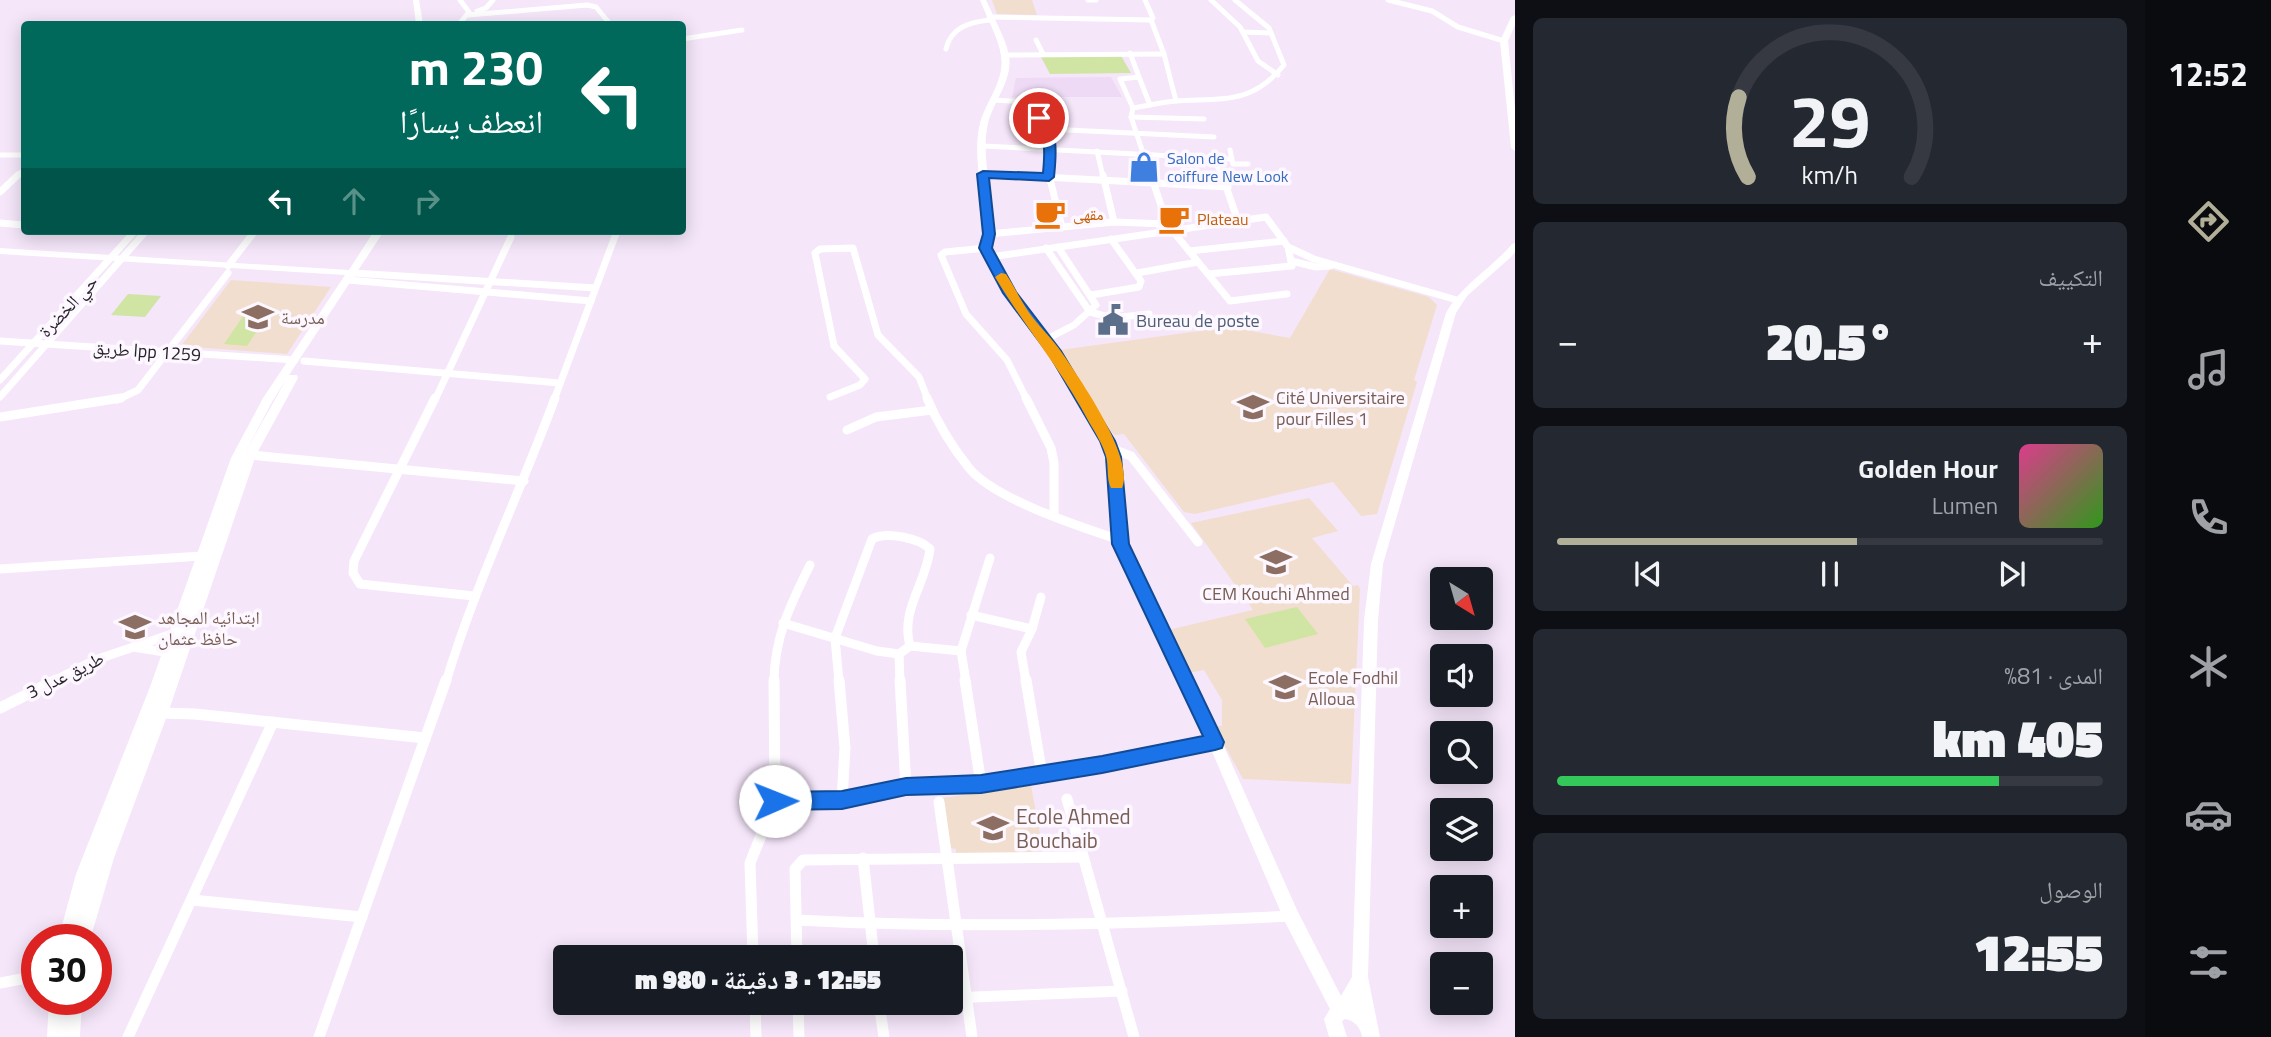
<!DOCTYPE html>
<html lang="ar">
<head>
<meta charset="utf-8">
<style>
	:root { --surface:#171b24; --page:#242831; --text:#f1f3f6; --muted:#9ea1a6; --line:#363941; --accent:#b2af99 }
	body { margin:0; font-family:"Titillium Web","Noto Naskh Arabic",sans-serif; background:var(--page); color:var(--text); direction:rtl; height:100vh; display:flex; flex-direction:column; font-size:26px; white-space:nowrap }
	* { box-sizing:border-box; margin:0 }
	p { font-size:23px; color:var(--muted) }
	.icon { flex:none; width:38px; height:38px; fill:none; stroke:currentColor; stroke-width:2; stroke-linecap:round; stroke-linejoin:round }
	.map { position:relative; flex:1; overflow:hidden; direction:ltr }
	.details { display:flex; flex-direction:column; gap:18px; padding:18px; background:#0d0f14; width:630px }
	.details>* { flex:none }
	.hud { position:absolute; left:21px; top:21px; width:665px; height:214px; border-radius:7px; box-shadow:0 4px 18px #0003; direction:rtl; background:#00695c; color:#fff; overflow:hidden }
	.needle { width:46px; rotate:143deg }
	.controls { position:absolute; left:1430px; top:567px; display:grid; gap:14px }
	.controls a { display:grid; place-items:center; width:63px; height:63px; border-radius:7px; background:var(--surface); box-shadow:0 4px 18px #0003; font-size:35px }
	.speed { position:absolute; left:21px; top:924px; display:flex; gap:14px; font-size:35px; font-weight:700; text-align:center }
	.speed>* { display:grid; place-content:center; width:91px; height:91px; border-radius:50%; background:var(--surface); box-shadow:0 4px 18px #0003; line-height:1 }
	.speed .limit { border:10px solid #d22; background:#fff; color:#111 }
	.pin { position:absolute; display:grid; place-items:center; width:60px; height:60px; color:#fff; margin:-30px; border:4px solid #fff; border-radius:50%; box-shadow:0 2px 7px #0007 }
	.me { position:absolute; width:77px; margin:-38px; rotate:89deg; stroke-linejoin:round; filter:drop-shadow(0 0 5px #0008) }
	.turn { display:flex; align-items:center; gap:24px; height:147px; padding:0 28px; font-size:32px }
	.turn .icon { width:91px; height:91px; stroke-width:2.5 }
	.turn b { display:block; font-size:49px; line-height:60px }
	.lanes { display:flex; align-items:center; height:66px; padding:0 28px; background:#0003; justify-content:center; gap:35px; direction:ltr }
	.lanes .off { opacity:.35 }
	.big { font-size:52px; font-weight:800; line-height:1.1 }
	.details .widget { flex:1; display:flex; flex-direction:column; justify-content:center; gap:10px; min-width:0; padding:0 24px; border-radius:10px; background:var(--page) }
	.details .dial { align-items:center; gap:0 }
	.dial svg { height:182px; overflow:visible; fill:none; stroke:var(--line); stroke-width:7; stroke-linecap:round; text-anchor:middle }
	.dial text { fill:var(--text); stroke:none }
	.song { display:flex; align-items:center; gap:21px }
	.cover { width:84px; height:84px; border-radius:10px; background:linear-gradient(135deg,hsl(330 70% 55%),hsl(110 70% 35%)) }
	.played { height:7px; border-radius:4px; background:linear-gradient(90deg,var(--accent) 55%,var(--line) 55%) }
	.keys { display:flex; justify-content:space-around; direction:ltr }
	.heat { display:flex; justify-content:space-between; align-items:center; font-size:38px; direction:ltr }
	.charge { height:10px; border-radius:5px; background:linear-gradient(90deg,#34c759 81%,var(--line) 0) }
	.trip { position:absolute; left:553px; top:945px; width:410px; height:70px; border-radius:7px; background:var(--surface); box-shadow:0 4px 18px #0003; font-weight:800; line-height:70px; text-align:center; direction:rtl }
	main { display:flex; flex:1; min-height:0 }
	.tabs { display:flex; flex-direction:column; width:126px; justify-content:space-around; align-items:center; background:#090b0e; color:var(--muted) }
	.tabs .icon { width:49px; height:49px }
	.tabs .current { color:var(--accent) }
	.tabs b { font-size:32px; color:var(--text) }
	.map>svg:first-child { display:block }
	.commercial { fill:#f1dece }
	.built { fill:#eedaf5 }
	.green { fill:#d0e5a3 }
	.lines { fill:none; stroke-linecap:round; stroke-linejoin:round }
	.street-far3 { stroke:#fff; stroke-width:5 }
	.street-far2 { stroke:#fff; stroke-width:7 }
	.street-far1 { stroke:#fff; stroke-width:9 }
	.street { stroke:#fff; stroke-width:11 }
	.secondary { fill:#fff; fill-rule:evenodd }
	.route { fill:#1a73e8; stroke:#114b97; stroke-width:2 }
	.slow { fill:#f59e0b }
	.labels { text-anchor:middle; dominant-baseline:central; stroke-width:7; stroke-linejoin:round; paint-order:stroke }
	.far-shop-label { font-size:16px; fill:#366cbe; stroke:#fdf7ff; text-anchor:start }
	.far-food-label { font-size:16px; fill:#c56008; stroke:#fdf7ff; text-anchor:start }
	.street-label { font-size:18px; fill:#28232a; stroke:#fdf7ff }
	.education-label { font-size:18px; fill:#785e54; stroke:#fdf7ff; text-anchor:start }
	.service-label { font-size:18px; fill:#4e5e75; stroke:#fdf7ff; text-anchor:start }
	.near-education-label { font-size:21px; fill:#785e54; stroke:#fdf7ff; text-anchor:start }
</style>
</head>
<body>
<main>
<nav class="tabs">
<b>12:52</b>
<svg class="icon current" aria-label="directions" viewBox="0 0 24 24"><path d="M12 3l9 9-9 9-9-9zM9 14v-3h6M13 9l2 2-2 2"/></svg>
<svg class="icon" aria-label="music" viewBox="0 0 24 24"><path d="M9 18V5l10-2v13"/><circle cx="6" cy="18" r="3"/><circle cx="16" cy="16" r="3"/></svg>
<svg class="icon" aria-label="phone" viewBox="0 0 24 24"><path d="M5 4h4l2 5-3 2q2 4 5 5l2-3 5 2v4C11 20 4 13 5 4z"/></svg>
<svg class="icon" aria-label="climate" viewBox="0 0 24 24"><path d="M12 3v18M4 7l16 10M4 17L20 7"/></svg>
<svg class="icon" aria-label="car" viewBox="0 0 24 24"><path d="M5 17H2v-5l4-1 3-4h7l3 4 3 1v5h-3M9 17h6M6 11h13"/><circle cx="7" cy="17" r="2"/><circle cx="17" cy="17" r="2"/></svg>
<svg class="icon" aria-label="filters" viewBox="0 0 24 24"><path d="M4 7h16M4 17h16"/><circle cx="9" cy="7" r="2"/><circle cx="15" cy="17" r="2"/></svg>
</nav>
<section class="details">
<div class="widget dial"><svg viewBox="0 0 100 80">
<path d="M14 69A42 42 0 1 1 86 69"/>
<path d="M14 69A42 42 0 0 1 10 34" stroke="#b2af99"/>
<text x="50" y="56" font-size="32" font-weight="700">29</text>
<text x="50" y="72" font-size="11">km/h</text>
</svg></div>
<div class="widget"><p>التكييف</p>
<div class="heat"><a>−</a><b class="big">20.5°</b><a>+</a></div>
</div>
<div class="widget">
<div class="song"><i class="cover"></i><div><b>Golden Hour</b><p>Lumen</p></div></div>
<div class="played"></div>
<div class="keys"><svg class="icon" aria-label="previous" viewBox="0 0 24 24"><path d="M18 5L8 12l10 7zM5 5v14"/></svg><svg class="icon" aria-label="pause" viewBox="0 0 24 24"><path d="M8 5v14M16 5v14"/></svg><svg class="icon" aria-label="next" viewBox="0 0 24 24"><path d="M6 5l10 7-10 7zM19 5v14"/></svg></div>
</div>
<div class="widget"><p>المدى · 81%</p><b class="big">405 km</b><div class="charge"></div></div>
<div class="widget"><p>الوصول</p><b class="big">12:55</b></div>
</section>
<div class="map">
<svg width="1515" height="1037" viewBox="0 0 1515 1037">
	<rect width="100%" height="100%" fill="#f5e6fa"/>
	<g class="commercial">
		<path d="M992,0H1032L1037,15L997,14Z"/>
		<path d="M1330,269L1429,297L1437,305L1414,380L1417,382L1377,514L1361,516L1333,482L1195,514L1184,512L1124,434L1115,435L1111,432L1060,350L1229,327L1290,338Z"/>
		<path d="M231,280L331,287L287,354L181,346Z"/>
		<path d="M1309,498L1338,531L1312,538L1353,586L1358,585L1360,589L1351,784L1243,779L1214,726H1222V700L1204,670L1188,673L1168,630L1253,610L1191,523Z"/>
		<path d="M1031,785L1042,845H1036L1038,857L956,860V849L950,848L942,798Z"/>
	</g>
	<path class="built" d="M1111,77L1122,97H1012L1016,78Z"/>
	<g class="green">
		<path d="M1120,54L1131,73L1050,74L1040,55Z"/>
		<path d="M128,294L161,296L145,317L111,315Z"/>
		<path d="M246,312L269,313L247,346L224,344Z"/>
		<path d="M1297,607L1318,634L1265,648L1245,619Z"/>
	</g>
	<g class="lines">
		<g class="street-far3">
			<path d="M1088,0H1096"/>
			<path d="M1211,0L1240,27L1258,61L1278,75"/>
			<path d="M1388,0L1432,11L1458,27L1504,41"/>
			<path d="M477,11L486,8L493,0"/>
			<path d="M468,15L587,5L596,7L610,24"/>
			<path d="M989,17L1151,20L1153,18L1145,0"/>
			<path d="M1151,20L1164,54L1176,101"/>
			<path d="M459,24L469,12L460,0"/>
			<path d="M1243,32L1270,33"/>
			<path d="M682,39L742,30"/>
			<path d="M1036,40L1043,54"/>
			<path d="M946,49C951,27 970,22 990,20"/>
			<path d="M1130,53L1139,77L1120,79L1133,108L1131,117L1151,177"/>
			<path d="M1005,55L1164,54"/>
			<path d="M1139,77L1150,105"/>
			<path d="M993,100L1029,102C1048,131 1052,142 1049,177"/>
			<path d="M1133,108C1147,106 1162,102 1176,101C1222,98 1252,105 1284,65L1269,28L1235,0"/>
			<path d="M1131,117L1204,119"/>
			<path d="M1047,129L1214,137"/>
			<path d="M983,146L1230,159"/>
			<path d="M1230,150L1233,164H1248"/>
			<path d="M1097,151L1103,177"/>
			<path d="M0,155H24"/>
			<path d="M1212,157L1223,177"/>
			<path d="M983,174L1040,177"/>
			<path d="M16,177L24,170"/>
		</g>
		<g class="street-far2">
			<path d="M1007,175L1228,187"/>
			<path d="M1049,175L1062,227"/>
			<path d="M1103,175L1114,222"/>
			<path d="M1151,175L1167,224L1230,301L1287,294"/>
			<path d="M1222,175L1238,221"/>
			<path d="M0,192L18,175"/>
			<path d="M0,223L24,225"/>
			<path d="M989,234L1114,222L1167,224"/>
			<path d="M986,248L945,252L941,255L966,314L1007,360L1027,400"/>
			<path d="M1046,248L1090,312L1112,318L1149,314"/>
			<path d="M1189,251L1284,241"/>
			<path d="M990,257L1266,217L1288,247L1314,259L1457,300"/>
			<path d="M1291,261L1316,267L1330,266"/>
			<path d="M228,266L255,231"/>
			<path d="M353,273L595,288"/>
			<path d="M1137,273L1198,262"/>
			<path d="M1208,274L1292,266L1288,247"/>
			<path d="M348,280L591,301"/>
			<path d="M1091,295L1139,287L1141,281L1111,239"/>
			<path d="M1045,340L1074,325L1096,305L1058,247"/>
			<path d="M0,341L295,360"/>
			<path d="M304,361L559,383"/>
			<path d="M0,380L135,231"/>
			<path d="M0,397L146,231"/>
			<path d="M830,397L860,385L865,379L834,346L815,253L820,249L853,248L878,335L919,377L928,400"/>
			<path d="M117,400L138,390L228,273"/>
			<path d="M435,400L511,237"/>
			<path d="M554,400L617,231"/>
		</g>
		<g class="street-far1">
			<path d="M435,398L354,561L353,573L360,584L474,596"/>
			<path d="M927,398C937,422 953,448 969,468C994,499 1081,527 1120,540"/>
			<path d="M1026,398L1051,448L1054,463V515"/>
			<path d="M0,417L121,398"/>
			<path d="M847,430L876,417L932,410"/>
			<path d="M1110,448L1131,456L1198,542"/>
			<path d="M250,455L524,481"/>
			<path d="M0,569L202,556"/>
			<path d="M971,615L1032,629"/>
			<path d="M783,623L877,651L899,654L910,646L961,651"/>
			<path d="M133,647L171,653"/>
			<path d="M899,654L900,682"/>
			<path d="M52,682L95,660L178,632"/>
			<path d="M446,682C475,585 520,493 555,398"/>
			<path d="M774,682C774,638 791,603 810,565"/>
			<path d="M839,682L835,638L872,539C886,531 919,538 930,549C926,584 900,610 910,646"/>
			<path d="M966,682L961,651L990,558"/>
			<path d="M1026,682L1021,652L1032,629L1041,597"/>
		</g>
		<g class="street">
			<path d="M774,680L775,801"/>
			<path d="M839,680L845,748L842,800"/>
			<path d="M900,680L906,787"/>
			<path d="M965,680L981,784"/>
			<path d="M1026,680L1042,775"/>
			<path d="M0,708L56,680"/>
			<path d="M161,713L195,714L425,738"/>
			<path d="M1067,799L1134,1037"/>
			<path d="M939,802L972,1037"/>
			<path d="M863,858L874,957"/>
			<path d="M192,900L362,917"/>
			<path d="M797,920C962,929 1126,924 1291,916"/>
			<path d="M753,957L750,863L775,801L842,800L906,787L981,784L1102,765L1215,742"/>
			<path d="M797,957L795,869L803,860L1082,857"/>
			<path d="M0,983L37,976"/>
			<path d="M950,998L1122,991"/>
			<path d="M755,1003L756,1037"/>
			<path d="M798,1003L799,1037"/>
			<path d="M879,1003L884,1037"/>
			<path d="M128,1037L273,722"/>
			<path d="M319,1037L446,680"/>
		</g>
		<g class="secondary">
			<path d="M413,0H419L423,24H416Z"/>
			<path d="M980,0H986C993,16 1006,39 1009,56C1013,79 994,101 988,123C979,164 999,209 991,248L1015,292L1060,352L1114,441L1120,457L1127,544L1222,742L1297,910L1341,996L1352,977L1364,620L1371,564L1446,313C1462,284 1491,269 1512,244L1515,243V252L1511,257L1467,296L1456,313L1383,564L1378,620L1368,977L1380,1037H1362C1361,1028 1354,1020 1345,1019L1342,1021L1347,1037H1329L1324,1019L1330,1009L1285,922L1208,742L1115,544L1108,457L1102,441L1052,356L1005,293L981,248C990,209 970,164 980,123C986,101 1005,80 1001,56C999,39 986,16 980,0Z"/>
			<path d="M1515,15V25L1508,41L1515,109V151L1511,148L1500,41L1511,17Z"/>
			<path d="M374,231H384L289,375H297L298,378L256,455L168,713L114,858L90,940H58L76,874L150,687L231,458L263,398L345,275L0,254V248L349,270ZM287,378L246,451L272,402Z"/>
			<path d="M49,999H82L80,1037H47Z"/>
		</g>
	</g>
	<path class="route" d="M1039,115C1060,125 1056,157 1054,177L1049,181L989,178L995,234L992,248L1016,292L1061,351L1115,441L1121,457L1129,544L1224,742L1222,748L1215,750L1102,773L981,793L906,795L842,809L775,810L768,808L766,801L768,795L775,792L842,791L906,778L981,775L1102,756L1203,736L1112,544L1106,457L1100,441L1050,356L1003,293L979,248L983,234L977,174L983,171L1043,173C1045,153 1046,135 1034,118Z"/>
	<path class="slow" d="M1001,273L1006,274C1014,286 1020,299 1028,311C1038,326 1052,338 1062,353C1080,379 1135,458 1122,488H1111C1106,478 1109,466 1106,456C1103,445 1095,432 1089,422C1062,370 1025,327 995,277Z"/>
	<defs>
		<symbol id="shop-bare" viewBox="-9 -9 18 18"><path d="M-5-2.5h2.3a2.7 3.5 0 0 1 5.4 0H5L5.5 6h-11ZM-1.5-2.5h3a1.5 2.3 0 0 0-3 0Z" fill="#3f7fe0" stroke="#fdf7ff" stroke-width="2.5" paint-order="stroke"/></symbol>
		<symbol id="cafe-bare" viewBox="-9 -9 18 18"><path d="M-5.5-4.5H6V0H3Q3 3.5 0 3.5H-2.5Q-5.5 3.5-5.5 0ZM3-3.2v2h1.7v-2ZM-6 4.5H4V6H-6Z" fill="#e8710a" stroke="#fdf7ff" stroke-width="2.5" paint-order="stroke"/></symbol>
		<symbol id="school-bare" viewBox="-9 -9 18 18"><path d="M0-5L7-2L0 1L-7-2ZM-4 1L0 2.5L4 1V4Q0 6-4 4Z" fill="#8d6e63" stroke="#fdf7ff" stroke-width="2.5" paint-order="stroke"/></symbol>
		<symbol id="civic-bare" viewBox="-9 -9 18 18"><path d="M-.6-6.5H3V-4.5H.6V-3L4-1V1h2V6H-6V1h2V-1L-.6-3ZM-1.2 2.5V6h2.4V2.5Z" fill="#5c6f8a" stroke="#fdf7ff" stroke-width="2.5" paint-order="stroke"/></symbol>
		<symbol id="university-bare" viewBox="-9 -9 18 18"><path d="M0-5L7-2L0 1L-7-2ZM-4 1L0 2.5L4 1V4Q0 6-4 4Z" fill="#8d6e63" stroke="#fdf7ff" stroke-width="2.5" paint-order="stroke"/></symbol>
	</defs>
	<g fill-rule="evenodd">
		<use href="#shop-bare" x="1122" y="145" width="44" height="44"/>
		<use href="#cafe-bare" x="1028" y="192" width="44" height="44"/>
		<use href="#cafe-bare" x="1152" y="197" width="44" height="44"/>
		<use href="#school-bare" x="236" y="295" width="44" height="44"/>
		<use href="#civic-bare" x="1091" y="298" width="44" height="44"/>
		<use href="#university-bare" x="1231" y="385" width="44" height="44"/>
		<use href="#school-bare" x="1254" y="540" width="44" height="44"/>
		<use href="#school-bare" x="113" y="605" width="44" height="44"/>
		<use href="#school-bare" x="1263" y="665" width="44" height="44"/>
		<use href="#school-bare" x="971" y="806" width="44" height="44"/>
	</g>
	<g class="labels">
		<g class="far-shop-label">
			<text x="1167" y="158">Salon de<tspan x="1167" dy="18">coiffure New Look</tspan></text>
		</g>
		<g class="far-food-label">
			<text x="1073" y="214">مقهى</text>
			<text x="1197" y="219">Plateau</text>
		</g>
		<g class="street-label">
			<text transform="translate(68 306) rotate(-47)">حي الخضرة</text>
			<text transform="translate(147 351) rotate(4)">طريق lpp 1259</text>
			<text transform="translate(65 675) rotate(-26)">طريق عدل 3</text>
		</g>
		<g class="education-label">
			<text x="281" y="317">مدرسة</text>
			<text x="1276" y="397">Cité Universitaire<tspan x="1276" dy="21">pour Filles 1</tspan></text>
			<text x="1276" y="593" text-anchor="middle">CEM Kouchi Ahmed</text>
			<text x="158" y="617">ابتدائيه المجاهد<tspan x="158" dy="21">حافظ عثمان</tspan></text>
			<text x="1308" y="677">Ecole Fodhil<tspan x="1308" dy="21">Alloua</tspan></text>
		</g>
		<g class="service-label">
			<text x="1136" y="320">Bureau de poste</text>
		</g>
		<g class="near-education-label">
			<text x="1016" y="816">Ecole Ahmed<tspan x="1016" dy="24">Bouchaib</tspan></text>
		</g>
	</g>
</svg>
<div class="controls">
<a><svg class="needle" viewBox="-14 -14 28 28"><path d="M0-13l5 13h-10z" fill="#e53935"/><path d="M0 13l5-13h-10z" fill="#9ea1a6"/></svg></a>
<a><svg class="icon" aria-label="sound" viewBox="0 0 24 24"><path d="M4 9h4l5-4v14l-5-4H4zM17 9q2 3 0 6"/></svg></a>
<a><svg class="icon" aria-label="search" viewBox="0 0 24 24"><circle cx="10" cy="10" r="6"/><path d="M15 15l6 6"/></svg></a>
<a><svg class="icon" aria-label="layers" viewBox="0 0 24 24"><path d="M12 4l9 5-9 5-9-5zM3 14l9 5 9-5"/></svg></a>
<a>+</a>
<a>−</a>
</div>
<div class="speed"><div class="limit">30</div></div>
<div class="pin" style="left:1039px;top:118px;background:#d93025"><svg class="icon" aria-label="arrive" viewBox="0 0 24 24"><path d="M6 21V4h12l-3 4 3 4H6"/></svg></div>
<svg class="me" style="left:775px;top:801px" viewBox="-20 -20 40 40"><circle r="19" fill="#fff"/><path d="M0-13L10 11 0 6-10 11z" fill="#1a73e8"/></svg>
<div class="trip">12:55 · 3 دقيقة · 980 m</div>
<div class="hud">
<div class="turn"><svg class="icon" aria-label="left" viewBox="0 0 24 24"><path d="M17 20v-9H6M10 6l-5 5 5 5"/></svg><div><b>230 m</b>انعطف يسارًا</div></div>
<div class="lanes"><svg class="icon" aria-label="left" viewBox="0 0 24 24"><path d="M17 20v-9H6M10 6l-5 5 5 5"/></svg><svg class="icon off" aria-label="ahead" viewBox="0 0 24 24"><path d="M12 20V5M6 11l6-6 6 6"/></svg><svg class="icon off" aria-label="right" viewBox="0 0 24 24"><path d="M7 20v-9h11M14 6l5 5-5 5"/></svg></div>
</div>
</div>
</main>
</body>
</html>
